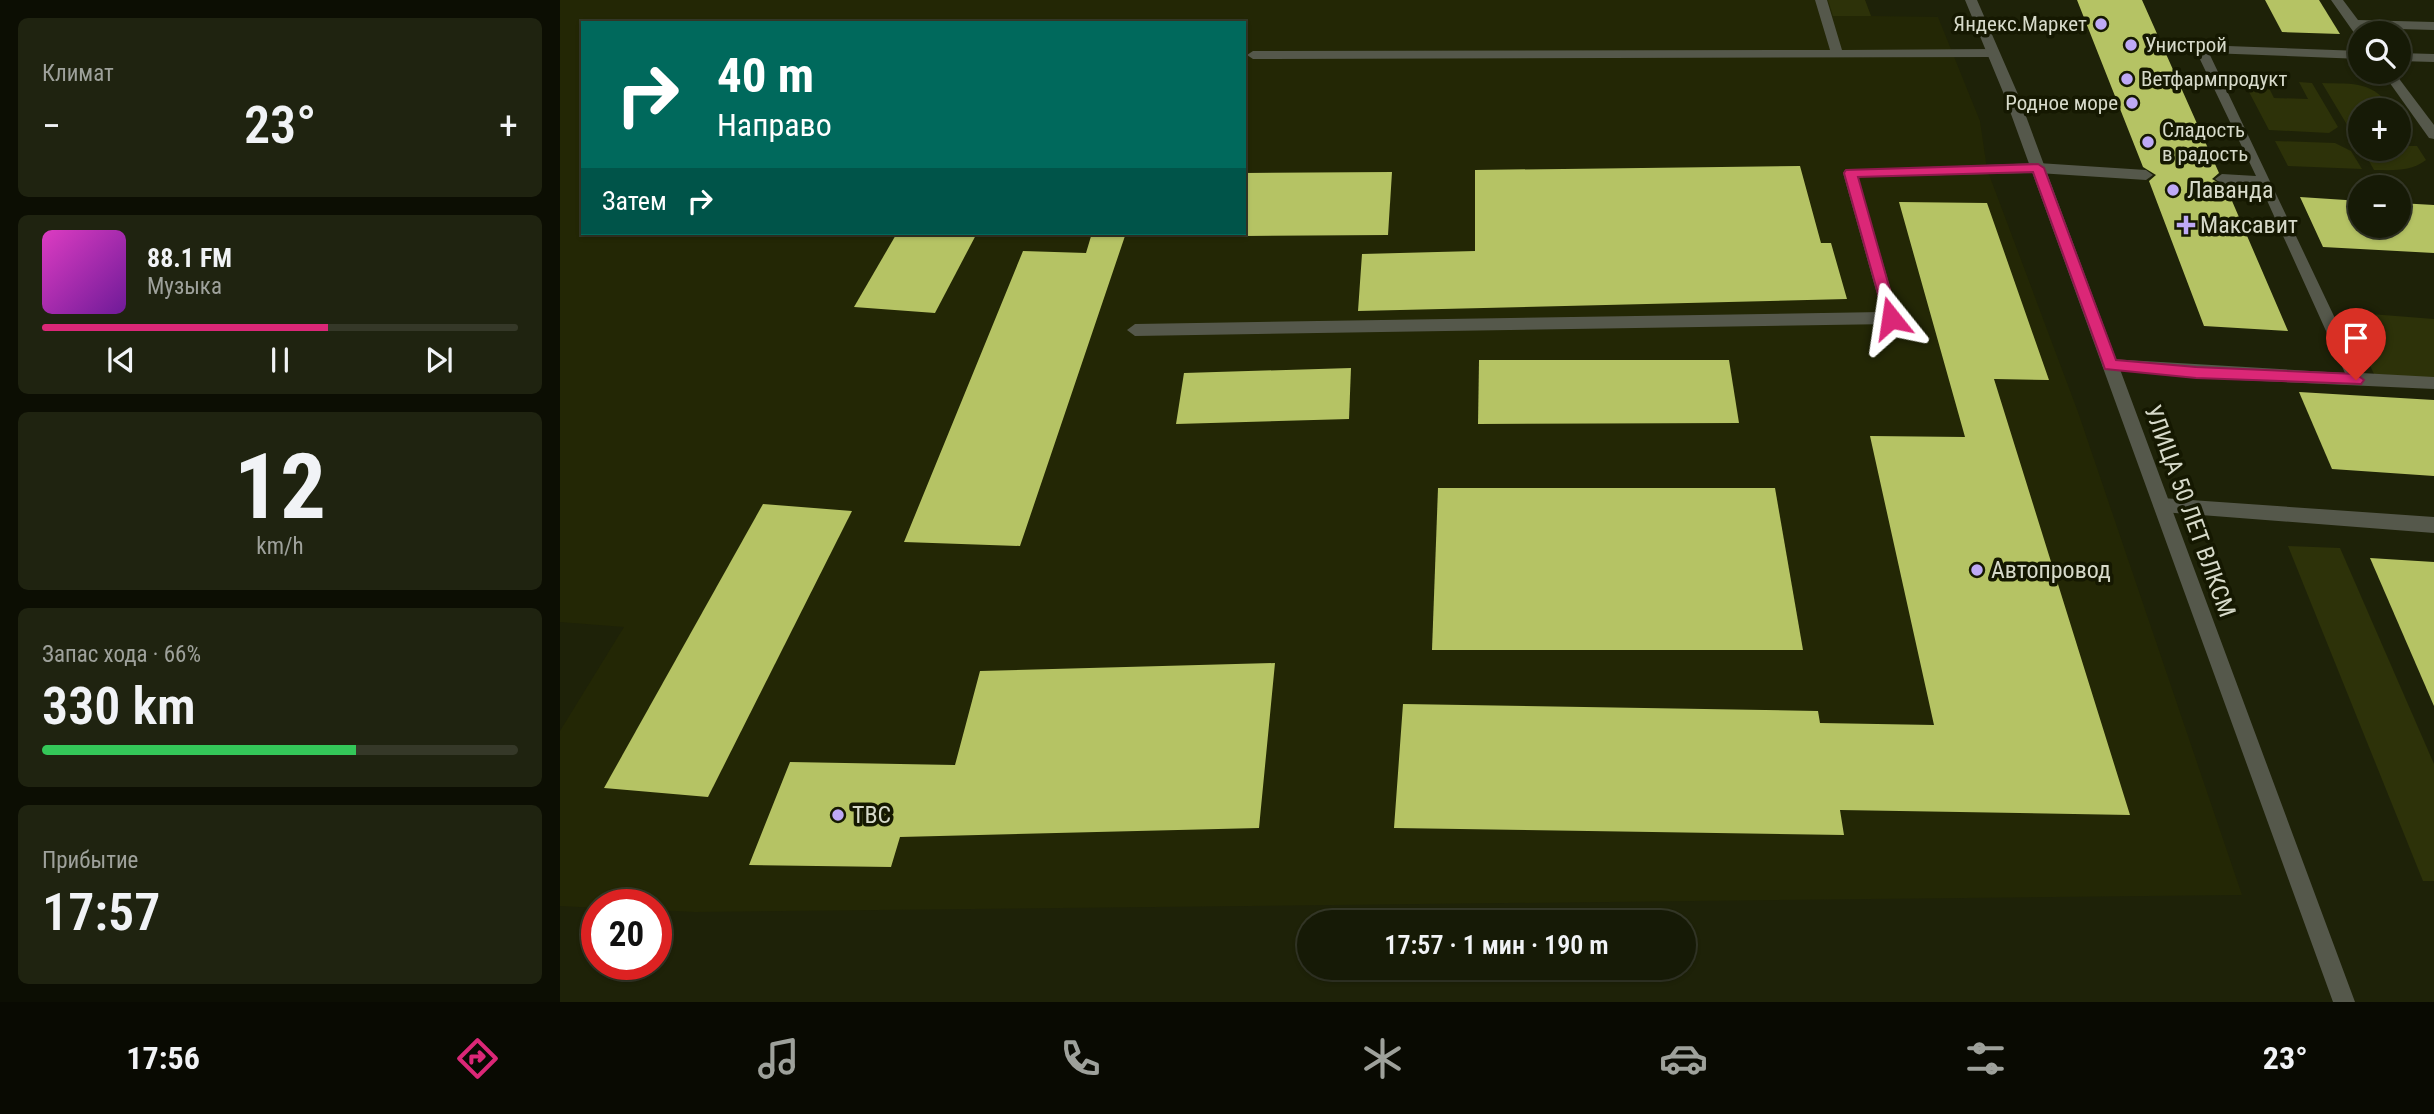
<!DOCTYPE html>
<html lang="ru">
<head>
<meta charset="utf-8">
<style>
	:root { --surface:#161a06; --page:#1f2310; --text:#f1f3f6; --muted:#9ea19b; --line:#353828; --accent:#db2777 }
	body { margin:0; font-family:"Roboto Condensed",sans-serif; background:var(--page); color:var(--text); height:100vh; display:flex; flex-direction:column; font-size:26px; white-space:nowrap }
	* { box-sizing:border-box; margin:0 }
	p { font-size:23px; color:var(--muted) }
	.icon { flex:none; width:38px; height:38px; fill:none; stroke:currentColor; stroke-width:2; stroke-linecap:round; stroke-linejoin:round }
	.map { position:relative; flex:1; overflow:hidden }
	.drawer { display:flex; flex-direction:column; gap:18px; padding:18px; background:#0c0e03; width:560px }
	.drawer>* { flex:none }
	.guide { position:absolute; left:21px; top:21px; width:665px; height:214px; border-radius:0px; box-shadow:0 2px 5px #0004,0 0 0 2px var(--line); background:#00695c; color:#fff; overflow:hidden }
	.buttons { position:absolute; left:1788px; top:21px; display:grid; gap:14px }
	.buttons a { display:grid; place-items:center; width:63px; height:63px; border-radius:50%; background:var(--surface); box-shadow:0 2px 5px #0004,0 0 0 2px var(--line); font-size:35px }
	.speed { position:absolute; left:21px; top:889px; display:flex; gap:14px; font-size:35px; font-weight:700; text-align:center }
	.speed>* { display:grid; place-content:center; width:91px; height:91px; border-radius:50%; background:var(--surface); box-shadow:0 2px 5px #0004,0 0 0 2px var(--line); line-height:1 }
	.speed .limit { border:10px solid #d22; background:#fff; color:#111 }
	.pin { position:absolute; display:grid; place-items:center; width:60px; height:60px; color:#fff; margin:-72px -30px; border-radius:50% 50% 50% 0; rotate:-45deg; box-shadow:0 0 7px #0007 }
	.pin .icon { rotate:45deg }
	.me { position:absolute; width:77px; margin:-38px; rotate:345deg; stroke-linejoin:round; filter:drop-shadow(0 0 5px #0008) }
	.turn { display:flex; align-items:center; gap:24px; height:147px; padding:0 21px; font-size:32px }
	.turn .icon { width:91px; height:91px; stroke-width:2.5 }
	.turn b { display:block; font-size:49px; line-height:60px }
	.then { display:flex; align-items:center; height:66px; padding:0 21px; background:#0003; gap:14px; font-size:26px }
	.big { font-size:52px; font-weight:600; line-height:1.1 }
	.drawer .tile { flex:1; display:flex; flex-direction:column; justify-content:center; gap:10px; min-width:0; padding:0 24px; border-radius:10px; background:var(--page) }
	.drawer .dial { align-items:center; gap:0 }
	.dial b { font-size:91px; line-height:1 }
	.song { display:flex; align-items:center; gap:21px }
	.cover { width:84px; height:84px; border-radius:10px; background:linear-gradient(135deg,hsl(310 70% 55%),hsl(280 70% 35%)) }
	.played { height:7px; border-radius:4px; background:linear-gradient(90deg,var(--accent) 60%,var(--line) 60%) }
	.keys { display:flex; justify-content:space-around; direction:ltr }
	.heat { display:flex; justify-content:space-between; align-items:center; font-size:38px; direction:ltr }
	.charge { height:10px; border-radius:5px; background:linear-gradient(90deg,#34c759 66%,var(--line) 0) }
	.trip { position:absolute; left:737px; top:910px; width:399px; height:70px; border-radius:35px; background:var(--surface); box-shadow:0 2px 5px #0004,0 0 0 2px var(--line); font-weight:600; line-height:70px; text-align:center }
	.dock { display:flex; height:112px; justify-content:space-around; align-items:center; background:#090a02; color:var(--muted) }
	.dock .icon { width:49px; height:49px }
	.dock .current { color:var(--accent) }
	.dock b { font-size:32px; color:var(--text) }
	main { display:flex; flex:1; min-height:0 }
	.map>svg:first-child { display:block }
	.built { fill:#232705; fill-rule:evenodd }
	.green { fill:#2d3209 }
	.building { fill:#b5c364 }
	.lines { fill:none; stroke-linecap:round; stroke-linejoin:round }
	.service { fill:#55584b; fill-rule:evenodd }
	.tertiary { fill:#55584b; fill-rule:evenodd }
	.route { fill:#db2777; stroke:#8e194d; stroke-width:2 }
	.poi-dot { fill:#bea9f5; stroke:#151801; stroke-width:2.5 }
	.labels { text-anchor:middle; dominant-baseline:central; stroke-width:7; stroke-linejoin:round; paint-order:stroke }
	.far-poi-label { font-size:21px; fill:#d7daca; stroke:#151801; text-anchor:start }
	.poi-label { font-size:24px; fill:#d7daca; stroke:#151801; text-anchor:start }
	.street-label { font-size:24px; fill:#d7daca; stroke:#151801 }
</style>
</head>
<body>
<main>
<section class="drawer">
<div class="tile"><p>Климат</p>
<div class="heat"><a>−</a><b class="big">23°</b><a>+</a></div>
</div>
<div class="tile">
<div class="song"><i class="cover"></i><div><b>88.1 FM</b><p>Музыка</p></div></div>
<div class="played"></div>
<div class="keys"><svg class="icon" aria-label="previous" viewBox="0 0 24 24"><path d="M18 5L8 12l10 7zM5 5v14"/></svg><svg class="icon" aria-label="pause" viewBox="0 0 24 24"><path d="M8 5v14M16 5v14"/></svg><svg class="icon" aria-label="next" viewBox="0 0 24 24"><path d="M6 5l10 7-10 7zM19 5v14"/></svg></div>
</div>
<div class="tile dial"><b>12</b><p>km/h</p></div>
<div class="tile"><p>Запас хода · 66%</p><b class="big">330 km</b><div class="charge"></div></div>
<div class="tile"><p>Прибытие</p><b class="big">17:57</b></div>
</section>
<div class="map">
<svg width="1874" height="1002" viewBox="0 0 1874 1002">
	<rect width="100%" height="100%" fill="#1e2208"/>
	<path class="built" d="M0,0H1305L1311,16L1378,17L1420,121L1427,169L1518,412L1682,895L135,912L96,910V905H37V908L0,906V731L64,627L0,622ZM23,23H684V233H23Z"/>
	<g class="green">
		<path d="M1268,0H1305L1311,16H1273Z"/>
		<path d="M1705,80L1714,98L1748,99L1739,82L1752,83L1778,127L1769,133L1709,130L1689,92L1691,87Z"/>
		<path d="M1762,83C1795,84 1813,81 1833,110H1801V133L1789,128Z"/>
		<path d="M1715,141L1775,143L1791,151L1802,169L1728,166Z"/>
		<path d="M1839,146H1857L1866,160C1850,172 1833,170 1814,170L1804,152L1808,149H1839Z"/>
		<path d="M1785,312L1874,319V378L1814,374Z"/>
		<path d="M1728,546L1780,548L1874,764V881H1863Z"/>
	</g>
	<g class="building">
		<path d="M1517,0H1582L1659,173L1652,179L1666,187L1728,331L1644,326L1589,181L1596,175L1583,167Z"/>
		<path d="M1705,0H1759L1780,34L1722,32Z"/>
		<path d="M1240,166L1261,243H1271L1287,299L798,311L802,254L915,251V170Z"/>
		<path d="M832,172L828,235L684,236V173Z"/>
		<path d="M1740,197L1801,201V226H1839V203L1874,205V253L1763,247Z"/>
		<path d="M1339,202L1427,203L1489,380L1434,379L1570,815L1280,810L1284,835L834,828L843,704L1258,711L1260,723L1374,725L1310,436L1405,437Z"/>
		<path d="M337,233H417L375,313L294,307Z"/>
		<path d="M532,233H566L460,546L344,542L463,251L526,253Z"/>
		<path d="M919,360H1169L1179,423L918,424Z"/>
		<path d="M791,368L789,419L616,424L624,373Z"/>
		<path d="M1739,392L1874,400V476L1772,469Z"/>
		<path d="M878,488H1215L1243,650H872Z"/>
		<path d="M203,504L292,511L148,797L44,788Z"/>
		<path d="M1810,558L1874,562V706Z"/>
		<path d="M715,663L699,828L340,837L331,867L189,865L230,762L395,765L420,671Z"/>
	</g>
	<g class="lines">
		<g class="service">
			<path d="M1255,0H1267L1282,50L1433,49L1439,53L1433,57L693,59L687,55L693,51L1270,50Z"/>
			<path d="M1771,0H1783L1798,20L1874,22V30L1803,28L1807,33H1801V38L1797,37Z"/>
			<path d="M1641,45L1801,51V59L1649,53L1801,373L1874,377V389L1636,378L1544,369L1542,365L1544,361L1550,359L1785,373L1700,185L1662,184L1655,179L1662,174L1696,176L1635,49Z"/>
			<path d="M1839,53L1874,54V62L1839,61Z"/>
			<path d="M1822,72H1834L1874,125V139L1869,138Z"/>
			<path d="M1478,163L1586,170L1593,175L1586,180L1478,173L1298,177L1339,318L1331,324L575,336L567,330L575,324L1322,312L1283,173L1285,170Z"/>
			<path d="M1602,498L1874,517V533L1602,512L1596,510L1593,505L1596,500Z"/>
		</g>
		<path class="tertiary" d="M1405,0H1417L1457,92L1795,1002H1773L1443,92Z"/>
	</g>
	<path class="route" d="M1478,164L1484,168L1556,360L1636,367L1796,374L1804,380L1801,384L1636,378L1545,369L1473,172L1298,177L1338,318L1331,323L1326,322L1284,173L1286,170Z"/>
	<g class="poi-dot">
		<circle cx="1541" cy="24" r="7"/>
		<circle cx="1571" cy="45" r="7"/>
		<circle cx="1567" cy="79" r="7"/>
		<circle cx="1572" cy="103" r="7"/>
		<circle cx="1588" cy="142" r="7"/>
		<circle cx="1613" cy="190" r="7"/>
		<path d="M1622.5 214.5h7v7h7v7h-7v7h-7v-7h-7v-7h7z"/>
		<circle cx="1417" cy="570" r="7"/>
		<circle cx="278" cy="815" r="7"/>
	</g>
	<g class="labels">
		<g class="far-poi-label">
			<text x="1527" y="24" text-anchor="end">Яндекс.Маркет</text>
			<text x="1585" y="45">Унистрой</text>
			<text x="1581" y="79">Ветфармпродукт</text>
			<text x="1558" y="103" text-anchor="end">Родное море</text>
			<text x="1602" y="130">Сладость<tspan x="1602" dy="24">в радость</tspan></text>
		</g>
		<g class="poi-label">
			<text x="1627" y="190">Лаванда</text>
			<text x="1640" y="225">Максавит</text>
			<text x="1431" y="570">Автопровод</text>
			<text x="292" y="815">ТВС</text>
		</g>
		<g class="street-label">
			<text transform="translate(1630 511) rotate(70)">УЛИЦА 50 ЛЕТ ВЛКСМ</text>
		</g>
	</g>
</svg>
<div class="buttons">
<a><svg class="icon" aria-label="search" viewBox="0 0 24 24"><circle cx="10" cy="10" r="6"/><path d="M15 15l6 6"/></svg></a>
<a>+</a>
<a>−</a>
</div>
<div class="speed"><div class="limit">20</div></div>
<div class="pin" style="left:1796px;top:380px;background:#d93025"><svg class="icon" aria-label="arrive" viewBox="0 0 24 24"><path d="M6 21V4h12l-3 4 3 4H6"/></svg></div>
<svg class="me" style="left:1331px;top:318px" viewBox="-20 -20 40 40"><path d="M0-17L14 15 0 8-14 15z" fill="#db2777" stroke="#fff" stroke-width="4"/></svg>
<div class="trip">17:57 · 1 мин · 190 m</div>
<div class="guide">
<div class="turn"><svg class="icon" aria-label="right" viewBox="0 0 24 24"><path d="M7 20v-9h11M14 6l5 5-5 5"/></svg><div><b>40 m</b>Направо</div></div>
<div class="then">Затем<svg class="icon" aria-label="right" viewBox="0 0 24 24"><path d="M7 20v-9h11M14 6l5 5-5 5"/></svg></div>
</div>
</div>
</main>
<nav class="dock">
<b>17:56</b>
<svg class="icon current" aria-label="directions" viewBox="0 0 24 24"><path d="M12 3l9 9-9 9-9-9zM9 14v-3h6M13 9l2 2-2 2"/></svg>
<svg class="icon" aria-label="music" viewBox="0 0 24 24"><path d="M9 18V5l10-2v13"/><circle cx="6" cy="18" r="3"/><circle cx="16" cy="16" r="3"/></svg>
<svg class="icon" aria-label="phone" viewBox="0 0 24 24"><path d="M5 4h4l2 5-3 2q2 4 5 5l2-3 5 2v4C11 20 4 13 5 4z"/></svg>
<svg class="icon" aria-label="climate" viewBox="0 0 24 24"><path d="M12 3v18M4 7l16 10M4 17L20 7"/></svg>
<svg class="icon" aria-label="car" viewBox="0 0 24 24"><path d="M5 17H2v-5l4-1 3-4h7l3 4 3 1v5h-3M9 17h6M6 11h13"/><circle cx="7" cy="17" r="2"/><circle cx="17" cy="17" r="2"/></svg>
<svg class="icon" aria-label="filters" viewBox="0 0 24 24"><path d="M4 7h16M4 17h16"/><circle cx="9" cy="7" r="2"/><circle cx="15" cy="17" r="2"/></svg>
<b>23°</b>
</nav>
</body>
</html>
